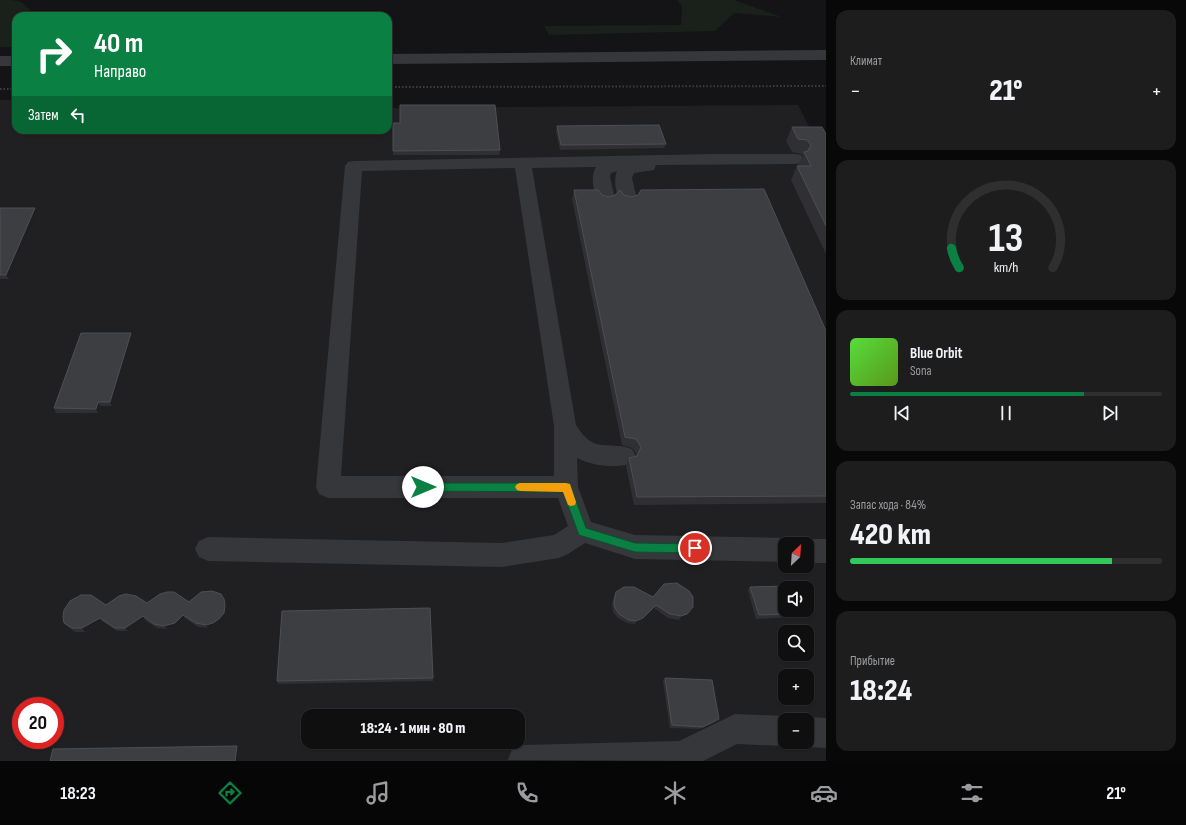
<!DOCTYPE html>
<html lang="ru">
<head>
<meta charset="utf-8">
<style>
	:root { --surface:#0f0f10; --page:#1d1d1e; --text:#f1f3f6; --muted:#9b9c9f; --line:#2f2f30; --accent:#0b8043 }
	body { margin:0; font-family:"Sofia Sans Condensed",sans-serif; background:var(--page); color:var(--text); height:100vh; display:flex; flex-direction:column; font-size:15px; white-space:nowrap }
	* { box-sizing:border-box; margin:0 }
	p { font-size:13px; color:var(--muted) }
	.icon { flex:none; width:22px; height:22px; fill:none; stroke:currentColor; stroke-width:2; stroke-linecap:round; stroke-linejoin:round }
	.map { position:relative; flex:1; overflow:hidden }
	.sheet { display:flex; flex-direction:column; gap:10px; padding:10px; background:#080809; width:360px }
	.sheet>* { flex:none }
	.guide { position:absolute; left:12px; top:12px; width:380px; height:122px; border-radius:12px; box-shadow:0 1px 3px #0004,0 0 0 1px var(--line); background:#0b8043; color:#fff; overflow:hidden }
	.needle { width:26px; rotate:25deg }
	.buttons { position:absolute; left:778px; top:537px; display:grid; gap:8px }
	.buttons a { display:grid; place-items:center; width:36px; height:36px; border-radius:8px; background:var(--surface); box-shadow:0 1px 3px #0004,0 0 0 1px var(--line); font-size:20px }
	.speed { position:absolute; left:12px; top:697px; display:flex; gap:8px; font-size:20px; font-weight:700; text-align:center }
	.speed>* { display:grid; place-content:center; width:52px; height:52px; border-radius:50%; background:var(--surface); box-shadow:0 1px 3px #0004,0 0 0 1px var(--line); line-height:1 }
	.speed .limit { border:6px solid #d22; background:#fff; color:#111 }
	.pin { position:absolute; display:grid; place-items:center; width:34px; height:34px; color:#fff; margin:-17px; border:2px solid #fff; border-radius:50%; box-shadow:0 1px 4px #0007 }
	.me { position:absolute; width:44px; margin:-22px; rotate:90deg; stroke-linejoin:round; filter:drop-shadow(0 0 3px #0008) }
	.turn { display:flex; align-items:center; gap:14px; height:84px; padding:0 16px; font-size:18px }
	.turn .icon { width:52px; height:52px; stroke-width:2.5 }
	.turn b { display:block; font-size:28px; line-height:34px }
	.then { display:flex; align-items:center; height:38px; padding:0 16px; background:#0003; gap:8px; font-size:15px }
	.big { font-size:30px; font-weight:800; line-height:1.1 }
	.sheet .card { flex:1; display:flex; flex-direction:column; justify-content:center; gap:6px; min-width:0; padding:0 14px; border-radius:12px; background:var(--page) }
	.sheet .dial { align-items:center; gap:0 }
	.dial svg { height:104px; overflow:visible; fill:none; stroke:var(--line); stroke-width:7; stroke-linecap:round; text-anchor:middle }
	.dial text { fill:var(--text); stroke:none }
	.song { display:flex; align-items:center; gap:12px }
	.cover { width:48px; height:48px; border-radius:6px; background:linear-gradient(135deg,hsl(110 70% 55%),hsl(90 70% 35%)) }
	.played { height:4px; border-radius:2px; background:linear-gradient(90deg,var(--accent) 75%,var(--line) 75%) }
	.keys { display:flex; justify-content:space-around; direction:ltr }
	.heat { display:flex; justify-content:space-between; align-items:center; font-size:22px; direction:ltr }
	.charge { height:6px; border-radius:3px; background:linear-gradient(90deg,#34c759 84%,var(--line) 0) }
	.trip { position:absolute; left:301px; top:709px; width:224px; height:40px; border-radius:12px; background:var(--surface); box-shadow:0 1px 3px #0004,0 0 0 1px var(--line); font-weight:800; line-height:40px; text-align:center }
	.tabs { display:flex; height:64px; justify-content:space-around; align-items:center; background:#060606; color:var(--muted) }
	.tabs .icon { width:28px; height:28px }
	.tabs .current { color:var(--accent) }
	.tabs b { font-size:18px; color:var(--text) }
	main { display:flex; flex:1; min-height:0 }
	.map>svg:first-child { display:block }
	.built { fill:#202023; fill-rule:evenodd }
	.green { fill:#1a211a }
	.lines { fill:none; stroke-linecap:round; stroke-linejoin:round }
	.path { stroke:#3b3e42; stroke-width:2; stroke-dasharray:1.5 2; stroke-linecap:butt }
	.minor { fill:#35373b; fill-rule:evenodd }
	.wall { fill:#303034 }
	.shaded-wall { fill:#1f1f22 }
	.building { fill:#3c3e42; stroke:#4d4f54 }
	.route { fill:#0b8043; stroke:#07532c }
	.slow { fill:#f59e0b }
</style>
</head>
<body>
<main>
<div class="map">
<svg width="826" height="761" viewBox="0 0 826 761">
	<rect width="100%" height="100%" fill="#141416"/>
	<path class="built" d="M0,100H16V130H388V108L798,105L826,159V761H0ZM785,544H807V566H785ZM785,588H807V610H785ZM785,632H807V654H785ZM785,676H807V698H785ZM21,706H55V740H21ZM308,716H518V742H308ZM785,720H807V742H785Z"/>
	<g class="green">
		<path d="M0,0C22,0 21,0 35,16H16V47H0Z"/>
		<path d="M677,0H734L782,17L734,13L715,31L549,35L544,26L681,25L682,6Z"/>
	</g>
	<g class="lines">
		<g class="path">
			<path d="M388,87L826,86"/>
			<path d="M0,89H16"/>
		</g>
		<g class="minor">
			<path d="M826,50V60L388,64V54Z"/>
			<rect x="0" y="56" width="16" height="10"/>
			<path d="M714,154H795L801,155L804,159L801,163L795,164L656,165L654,170L634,173L632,178L637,199L634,203L628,205L622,203C616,195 613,181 617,171L611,173L610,177L615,199L612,203L606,205L600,203C593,193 590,177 596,167L532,168L576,425C594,455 607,440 632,449L636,456L632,463C616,469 593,466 577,458L578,487L591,522L635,535L785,538L794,542L795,544H785V562L635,559L585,543L568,554L559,558L502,567L208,561L199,557L195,549L199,541L208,537L502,543L554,535L568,526L558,498H328L319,494L316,487L345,166L348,162L354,161ZM515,168L554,426V476H341L362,171Z"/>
			<path d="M807,539H826V563H807V544H797Z"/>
			<path d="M735,714L785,716L794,720H785V742H794L785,746L737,744L703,761L508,760L512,749L523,745L679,741Z"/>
			<path d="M807,717L826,718V748L807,747L797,742H807V720H800Z"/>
		</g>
	</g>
	<g class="wall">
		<path d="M393,123L500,150L499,155H393Z"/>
		<path d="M557,126L666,144L664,148L560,150L556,131Z"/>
		<path d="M792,127L826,134V254L791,180L797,166H798V165L803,155L801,154L792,152L786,141Z"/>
		<path d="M574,190L602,195L609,197L624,195L826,331V503L634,505L626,466L629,458L637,456V455L632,448L622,445L572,199Z"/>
		<path d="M0,208L38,213L9,279H0Z"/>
		<path d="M131,333L133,338L112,406H100L98,413H56L54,408Z"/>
		<path d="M750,587L795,614L792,617L756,619L748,590Z"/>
		<path d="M616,592L653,597L691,611L685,618L679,620L668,618L654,608L641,622L635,624L627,623L618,618L613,612L612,605L614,596Z"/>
		<path d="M224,599L226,603L227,609L225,616L221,622L215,626L208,628L198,627L185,618L177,626L167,629L157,628L145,620L128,631H117L102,621L85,632H75L67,626L64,623L106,605Z"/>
		<path d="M433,678V681L278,684L277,681Z"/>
		<path d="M665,678L717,721L700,729L670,728L663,681Z"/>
	</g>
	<g class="shaded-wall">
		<path d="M35,208L38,213L9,279L6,275Z"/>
		<path d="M131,333L133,338L112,406L110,402Z"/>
		<path d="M98,402L100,406L98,413L96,409Z"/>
		<path d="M224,599L226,603L227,609L225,616L221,622L215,626L208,628L206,625Z"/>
		<path d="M656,605L654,608L641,622L635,624L636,621Z"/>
		<path d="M691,611L685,618L679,620L681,616Z"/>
		<path d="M183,615L185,618L177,626L167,629L164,626Z"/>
		<path d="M143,616L145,620L128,631L125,628Z"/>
		<path d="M100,618L102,621L85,632L82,628Z"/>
		<path d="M719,719L717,721L700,729L703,727Z"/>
		<path d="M237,746L239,748L237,761H235Z"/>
	</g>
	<g class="building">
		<path d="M400,105H495L500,150L393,151V123H400Z"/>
		<path d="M659,125L666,144L561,145L557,126Z"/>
		<path d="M792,127H822L826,134V226L797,166H811L804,152L808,151L811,145L807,140L798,139Z"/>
		<path d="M764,189L826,331V496L637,497L629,458L637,456L641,447L636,439L625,437L574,190H598L602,195L609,197L615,195L620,190L624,195L631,197L638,195L641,190Z"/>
		<path d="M0,208H35L6,275H0Z"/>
		<path d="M81,333H131L110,402H98L96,409L54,408Z"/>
		<path d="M677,583L689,591L693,597V607L687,614L681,616L670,614L656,605L643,618L636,621L629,620L619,614L615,608L614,602L616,592L624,587H634L653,597L664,584Z"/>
		<path d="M786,586L787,588H785V610H794L795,614L759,615L750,587Z"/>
		<path d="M212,591L221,594L224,599L225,606L224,613L219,619L213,623L206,625L196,623L183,615L175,623L164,626L154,624L143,616L125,628H115L100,618L82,628H72L64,623L63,617L64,610L70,601L81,595H91L106,605L119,596L126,594L136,596L147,603L160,594L167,592H174L189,602L201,592Z"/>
		<path d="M430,608L433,678L277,681L282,611Z"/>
		<path d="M665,678L712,680L719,719L703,727L672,725Z"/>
		<path d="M237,746L235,761H50L53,749Z"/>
	</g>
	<path class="route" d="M423,483H566L570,484L571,487L586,528L635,543L695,544L699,545L700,548L699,552L695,553L635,552L579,535L563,492L423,491L419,490L418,487L419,484Z"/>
	<path class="slow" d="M520,483H566L570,484L576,502L575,505L571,506L568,505L563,492L520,491L517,490L515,487L517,484Z"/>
</svg>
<div class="buttons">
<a><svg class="needle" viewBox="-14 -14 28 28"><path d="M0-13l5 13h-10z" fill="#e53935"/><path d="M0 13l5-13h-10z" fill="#9b9c9f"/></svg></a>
<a><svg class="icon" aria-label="sound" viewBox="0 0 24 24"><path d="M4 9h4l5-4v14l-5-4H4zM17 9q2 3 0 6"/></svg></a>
<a><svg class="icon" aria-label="search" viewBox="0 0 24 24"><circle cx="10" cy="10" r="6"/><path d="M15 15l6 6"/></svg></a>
<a>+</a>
<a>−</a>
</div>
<div class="speed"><div class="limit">20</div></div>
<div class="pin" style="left:695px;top:548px;background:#d93025"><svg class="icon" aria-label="arrive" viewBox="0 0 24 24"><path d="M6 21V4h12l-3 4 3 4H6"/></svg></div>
<svg class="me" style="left:423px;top:487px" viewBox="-20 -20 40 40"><circle r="19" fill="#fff"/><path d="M0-13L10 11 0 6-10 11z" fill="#0b8043"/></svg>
<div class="trip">18:24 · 1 мин · 80 m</div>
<div class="guide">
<div class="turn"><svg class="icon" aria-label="right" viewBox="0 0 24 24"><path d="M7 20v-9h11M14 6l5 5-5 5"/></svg><div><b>40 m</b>Направо</div></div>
<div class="then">Затем<svg class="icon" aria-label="left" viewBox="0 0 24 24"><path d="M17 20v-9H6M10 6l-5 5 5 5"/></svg></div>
</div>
</div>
<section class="sheet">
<div class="card"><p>Климат</p>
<div class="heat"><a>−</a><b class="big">21°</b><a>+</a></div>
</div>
<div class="card dial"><svg viewBox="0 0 100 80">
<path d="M14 69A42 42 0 1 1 86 69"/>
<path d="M14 69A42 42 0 0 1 8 54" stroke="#0b8043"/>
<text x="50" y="56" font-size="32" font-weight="700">13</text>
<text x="50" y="72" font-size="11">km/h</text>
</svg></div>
<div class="card">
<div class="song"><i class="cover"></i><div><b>Blue Orbit</b><p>Sona</p></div></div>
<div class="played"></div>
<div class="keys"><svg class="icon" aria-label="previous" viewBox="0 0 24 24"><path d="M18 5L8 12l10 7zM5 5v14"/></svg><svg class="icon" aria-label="pause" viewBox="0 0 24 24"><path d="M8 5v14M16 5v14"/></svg><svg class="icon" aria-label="next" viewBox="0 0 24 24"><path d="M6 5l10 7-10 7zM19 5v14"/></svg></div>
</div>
<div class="card"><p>Запас хода · 84%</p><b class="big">420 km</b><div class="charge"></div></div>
<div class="card"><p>Прибытие</p><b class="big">18:24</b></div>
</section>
</main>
<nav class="tabs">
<b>18:23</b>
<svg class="icon current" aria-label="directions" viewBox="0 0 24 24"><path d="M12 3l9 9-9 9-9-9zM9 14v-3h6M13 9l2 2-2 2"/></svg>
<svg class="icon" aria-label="music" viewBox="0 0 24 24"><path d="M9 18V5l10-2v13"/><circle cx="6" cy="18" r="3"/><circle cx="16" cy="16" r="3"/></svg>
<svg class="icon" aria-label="phone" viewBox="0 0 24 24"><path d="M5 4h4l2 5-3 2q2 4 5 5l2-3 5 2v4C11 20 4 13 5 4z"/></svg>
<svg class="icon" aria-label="climate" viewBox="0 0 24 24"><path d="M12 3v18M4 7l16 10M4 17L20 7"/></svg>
<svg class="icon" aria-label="car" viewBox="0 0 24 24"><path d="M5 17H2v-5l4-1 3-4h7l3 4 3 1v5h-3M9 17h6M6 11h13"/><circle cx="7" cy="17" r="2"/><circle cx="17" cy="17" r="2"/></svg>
<svg class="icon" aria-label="filters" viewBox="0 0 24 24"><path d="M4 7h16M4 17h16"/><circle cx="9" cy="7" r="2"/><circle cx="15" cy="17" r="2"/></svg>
<b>21°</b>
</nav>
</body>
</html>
